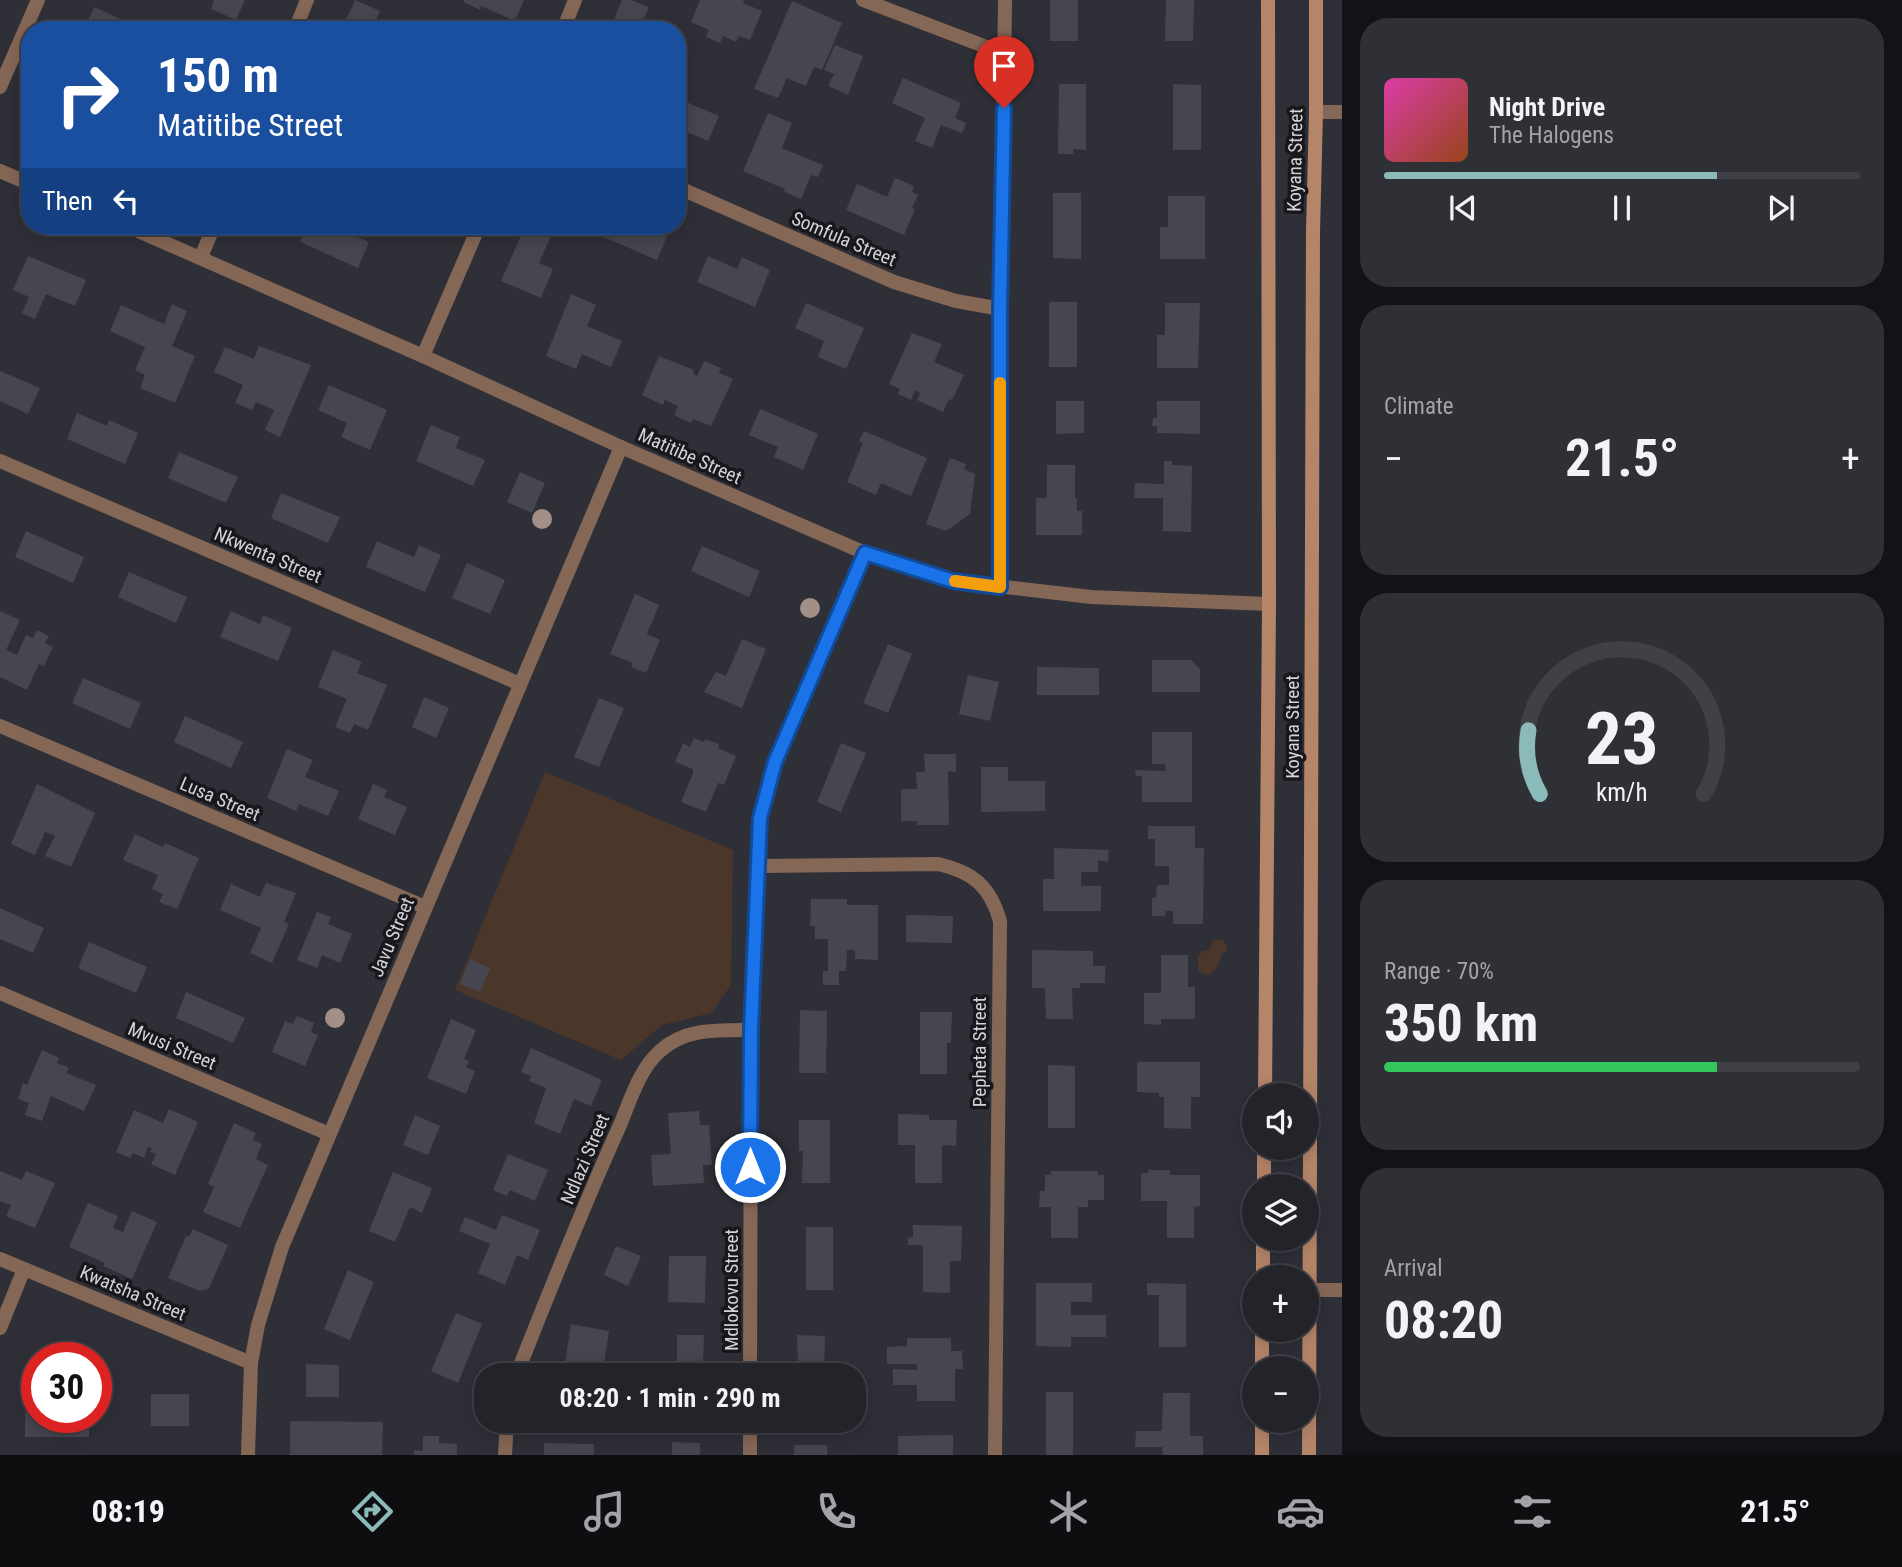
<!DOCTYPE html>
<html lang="en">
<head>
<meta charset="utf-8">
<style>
	:root { --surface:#23232a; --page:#2f2f36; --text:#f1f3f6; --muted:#a3a4a8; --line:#404047; --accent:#8bbbb9 }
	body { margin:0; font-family:"Roboto Condensed",sans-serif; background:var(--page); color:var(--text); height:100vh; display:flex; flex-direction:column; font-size:26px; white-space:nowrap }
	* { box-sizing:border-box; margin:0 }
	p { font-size:23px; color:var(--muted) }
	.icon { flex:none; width:38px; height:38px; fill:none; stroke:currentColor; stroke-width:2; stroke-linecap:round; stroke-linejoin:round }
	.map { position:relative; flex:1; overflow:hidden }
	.side { display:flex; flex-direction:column; gap:18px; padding:18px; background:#131317; width:560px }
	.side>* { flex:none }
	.guide { position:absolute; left:21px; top:21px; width:665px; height:214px; border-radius:28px; box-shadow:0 4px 18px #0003,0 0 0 2px var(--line); background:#1a4fa0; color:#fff; overflow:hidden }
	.buttons { position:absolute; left:1242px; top:1083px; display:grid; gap:14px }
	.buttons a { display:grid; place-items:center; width:77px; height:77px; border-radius:50%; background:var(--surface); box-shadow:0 4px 18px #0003,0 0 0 2px var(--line); font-size:35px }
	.speed { position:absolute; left:21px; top:1342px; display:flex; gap:14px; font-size:35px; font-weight:700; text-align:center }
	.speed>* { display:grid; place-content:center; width:91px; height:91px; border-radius:50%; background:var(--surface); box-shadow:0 4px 18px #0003,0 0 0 2px var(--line); line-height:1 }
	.speed .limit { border:10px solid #d22; background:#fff; color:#111 }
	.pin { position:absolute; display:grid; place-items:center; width:60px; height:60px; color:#fff; margin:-72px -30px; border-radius:50% 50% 50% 0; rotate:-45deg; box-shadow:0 0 7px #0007 }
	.pin .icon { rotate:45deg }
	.me { position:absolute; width:77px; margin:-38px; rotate:0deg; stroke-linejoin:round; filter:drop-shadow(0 0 5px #0008) }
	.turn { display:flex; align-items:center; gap:24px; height:147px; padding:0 21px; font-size:32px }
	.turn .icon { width:91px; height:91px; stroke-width:2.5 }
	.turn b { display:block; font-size:49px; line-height:60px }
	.then { display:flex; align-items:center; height:66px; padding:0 21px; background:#0003; gap:14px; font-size:26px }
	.big { font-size:52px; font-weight:700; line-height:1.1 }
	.side .tile { flex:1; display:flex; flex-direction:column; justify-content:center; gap:10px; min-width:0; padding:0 24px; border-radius:28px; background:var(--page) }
	.side .dial { align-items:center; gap:0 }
	.dial svg { height:182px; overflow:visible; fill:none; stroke:var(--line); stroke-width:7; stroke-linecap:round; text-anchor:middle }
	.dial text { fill:var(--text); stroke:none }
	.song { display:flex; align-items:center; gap:21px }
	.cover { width:84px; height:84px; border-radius:10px; background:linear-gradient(135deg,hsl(320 70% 55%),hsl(20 70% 35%)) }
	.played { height:7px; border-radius:4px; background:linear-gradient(90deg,var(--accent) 70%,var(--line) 70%) }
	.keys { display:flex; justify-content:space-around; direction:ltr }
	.heat { display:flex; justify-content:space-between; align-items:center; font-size:38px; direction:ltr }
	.charge { height:10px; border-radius:5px; background:linear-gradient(90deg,#34c759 70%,var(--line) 0) }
	.trip { position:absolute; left:474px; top:1363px; width:392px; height:70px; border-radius:28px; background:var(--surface); box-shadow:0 4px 18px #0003,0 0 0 2px var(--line); font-weight:700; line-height:70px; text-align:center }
	.tabs { display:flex; height:112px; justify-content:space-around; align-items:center; background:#0e0e11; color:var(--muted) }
	.tabs .icon { width:49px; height:49px }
	.tabs .selected { color:var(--accent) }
	.tabs b { font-size:32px; color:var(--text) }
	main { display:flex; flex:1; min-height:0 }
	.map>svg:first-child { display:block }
	.green { fill:#4b362a }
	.building { fill:#464650 }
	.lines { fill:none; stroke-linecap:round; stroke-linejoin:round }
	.street { stroke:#856756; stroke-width:14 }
	.secondary { stroke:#b58569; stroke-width:14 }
	.tree { fill:#a18f88 }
	.route-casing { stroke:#114b97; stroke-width:18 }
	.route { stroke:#1a73e8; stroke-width:12 }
	.slow { stroke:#f59e0b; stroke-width:12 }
	.labels { text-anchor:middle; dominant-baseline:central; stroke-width:7; stroke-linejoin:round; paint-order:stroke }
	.street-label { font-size:19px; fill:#d3d3d9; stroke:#18181c }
</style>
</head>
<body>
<main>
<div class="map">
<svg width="1342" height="1455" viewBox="0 0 1342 1455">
	<rect width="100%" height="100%" fill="#2f2f38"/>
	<g class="green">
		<path d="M545,772L733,850L731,985L711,1013L662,1025L621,1060L455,990Z"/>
		<path d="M1217,939L1223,940L1227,946L1226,952L1222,953C1219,965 1212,983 1198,970V956L1202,951L1209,950L1213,941Z"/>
	</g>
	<g class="building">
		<path d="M214,0H245L236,20L211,9Z"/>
		<path d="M355,0L380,11L372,30H333L334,26L342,29Z"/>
		<path d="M464,0H524L515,21L481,6L480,10L464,2Z"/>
		<path d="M622,0H631L649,7L643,20L650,23L647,30H609Z"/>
		<path d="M700,0H744L743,3L762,11L750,40L739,36L736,42L723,36L720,43L706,37L709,30L691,22Z"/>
		<rect x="1050" y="0" width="28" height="41"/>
		<path d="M1166,0H1194L1193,41H1165Z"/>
		<path d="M792,1L842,23L822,70L814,67L806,86L787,78L778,98L754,89Z"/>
		<path d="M94,7L130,23L127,30H84Z"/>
		<path d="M835,45L863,56L848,95L828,86L834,74L824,70Z"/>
		<path d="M903,78L961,103L955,118L966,123L962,133L941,125L932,148L915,141L925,118L892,103Z"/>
		<path d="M1059,84H1086V150L1073,149V154H1058Z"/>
		<path d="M1173,84L1201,85V150H1173Z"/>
		<path d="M677,98L719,116L708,141L677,128Z"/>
		<path d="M768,113L792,123L782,148L823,165L818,177L811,175L801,199L784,192L785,189L743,171Z"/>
		<path d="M895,178L914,186L912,192L918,195L912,208L915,209L904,235L846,210L857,184L887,197Z"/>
		<path d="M1053,193H1081V259L1053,258Z"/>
		<path d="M1168,196H1205V259H1160V227H1168Z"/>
		<path d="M307,226H331L369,242L358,268L300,242Z"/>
		<path d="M525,226H532L552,234L539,263L553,269L541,298L501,281Z"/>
		<path d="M603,226H648L668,234L657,260L599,235Z"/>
		<path d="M28,256L86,280L75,306L46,294L35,319L22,313L29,297L13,290Z"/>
		<path d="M708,256L737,269L742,257L770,270L755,307L697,282Z"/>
		<path d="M571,294L596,305L587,326L622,341L611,367L582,354L576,369L546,356Z"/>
		<rect x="1049" y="302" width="28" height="65"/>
		<path d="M806,303L864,328L846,369L818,357L824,341L795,328Z"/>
		<path d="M1165,303H1200L1198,368H1157V335H1165Z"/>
		<path d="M172,304L187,311L172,346L195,356L175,403L140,388L145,375L135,370L145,347L110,331L121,305L164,324Z"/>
		<path d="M912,333L942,344L934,362L964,375L952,400L949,399L943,412L917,400L920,393L915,390L911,400L898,394L900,389L889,384Z"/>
		<path d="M259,346L311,365L280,437L265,430L274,410L256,402L252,410L235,403L243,385L214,372L225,347L254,359Z"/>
		<path d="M659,356L694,370L693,373L697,376L704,361L721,368L719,373L733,379L711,426L693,419L691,423L674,415L678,406L665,400L663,405L642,395Z"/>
		<path d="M0,371L40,388L28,414L0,401Z"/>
		<path d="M329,385L387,410L370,450L341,437L347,423L318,410Z"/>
		<path d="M1056,401H1084V433L1056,434Z"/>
		<path d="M1157,401H1200V434L1157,433V426H1152L1153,418H1157Z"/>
		<path d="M760,409L818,434L803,470L774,457L778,447L749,435Z"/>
		<path d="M77,413L107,426L109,420L138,433L125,464L67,439Z"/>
		<path d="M431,425L460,437L456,448L485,460L473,486L416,461Z"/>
		<path d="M864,431L927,458L911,496L881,483L876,495L847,482L863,443L859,441Z"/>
		<path d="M179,452L238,477L226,503L168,478Z"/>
		<path d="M950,458L966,464L964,469L975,474L970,514L946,531L926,524Z"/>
		<path d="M1164,461H1172V465L1192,466L1191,532L1163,531V498H1134L1135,483L1164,484Z"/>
		<path d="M1047,465H1075V498H1077V511H1082V535H1036V498H1047Z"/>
		<path d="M520,472L545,483L532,513L507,502Z"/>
		<path d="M281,493L340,517L328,543L271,518Z"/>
		<path d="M26,531L84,557L73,583L15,557Z"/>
		<path d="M377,541L414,557L419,545L441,555L425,592L366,567Z"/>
		<path d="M702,546L760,571L749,597L691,571Z"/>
		<path d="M467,563L505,580L490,614L452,598Z"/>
		<path d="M129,572L187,597L176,623L118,597Z"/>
		<path d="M635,594L659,605L647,634L660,640L646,673L631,667L633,663L610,654Z"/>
		<path d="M0,611L20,620L6,650L17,655L26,635L33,638L37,630L49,636L45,643L53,647L44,666L39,664L27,690L0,677Z"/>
		<path d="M231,611L260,624L263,615L292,628L278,661L220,637Z"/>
		<path d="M742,639L766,649L742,708L704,692L716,672L726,676Z"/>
		<path d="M888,644L912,654L888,713L863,703Z"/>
		<path d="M333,650L362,662L357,673L387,685L368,730L354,724L350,733L335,727L347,699L318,687Z"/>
		<path d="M1152,660H1191L1200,669V692H1152Z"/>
		<path d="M1037,667L1099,668V695H1037Z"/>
		<path d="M968,675L999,682L990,721L959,714Z"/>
		<path d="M83,678L141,703L130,729L72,703Z"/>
		<path d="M424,697L449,708L436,738L412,727Z"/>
		<path d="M599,698L624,708L599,767L574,757Z"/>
		<path d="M185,716L243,742L231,768L174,742Z"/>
		<path d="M1152,732H1192V802H1142V776H1136L1135,770L1166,771L1165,764H1152Z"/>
		<path d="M694,738L704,742L705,739L719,744L718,748L736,756L724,785L718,783L706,812L681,802L693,773V769L675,762L683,743L690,747Z"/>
		<path d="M841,743L866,753L841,812L817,802Z"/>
		<path d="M287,749L313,760L305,777L339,791L328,816L299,804L296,811L267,798Z"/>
		<path d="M924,754H956V772L948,771L949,825H917V821H901V789H917L916,772H925Z"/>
		<path d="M981,767H1008V781H1045V811L981,812Z"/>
		<path d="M37,784L95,813L71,867L45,856L55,836L45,832L35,855L11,844Z"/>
		<path d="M373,784L387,790L384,797L407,807L395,835L358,819Z"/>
		<path d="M1148,826H1195V848H1204L1203,924H1173V911H1166L1165,916H1152V898H1156L1157,885H1169V866H1155V839H1148Z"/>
		<path d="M135,834L163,847L165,843L199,858L177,909L159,902L163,894L152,889L158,875L123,860Z"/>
		<path d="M1054,848L1109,850L1108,862L1098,860V872H1081V886H1101V911H1043V879H1054Z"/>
		<path d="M266,883L296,893L284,922L289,924L272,963L250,953L261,928L220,910L231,884L260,897Z"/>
		<path d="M811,899H847V905H878V960L855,959V950H847L846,971H839V985H823V971H828V939H815V926H810Z"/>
		<path d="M0,908L44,928L33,953L0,939Z"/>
		<path d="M317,912L331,917L328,924L352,934L340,963L322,955L317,968L297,960Z"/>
		<path d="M906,915L953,916L952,943L906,942Z"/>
		<path d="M89,942L147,967L136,993L78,968Z"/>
		<path d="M1032,950L1093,951V966H1105V983H1080V988H1072L1073,1019H1046L1045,988H1032Z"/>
		<path d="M1161,955H1188V987H1195V1019H1161V1025L1144,1024V993H1161Z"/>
		<path d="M470,959L490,968L480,992L460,984Z"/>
		<path d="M186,992L245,1018L233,1043L176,1018Z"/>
		<path d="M800,1010L827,1011L826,1073H799Z"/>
		<path d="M920,1012H952L951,1043H947V1074H920Z"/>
		<path d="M297,1016L314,1023L311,1032L318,1035L305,1066L272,1052L285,1021L293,1024Z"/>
		<path d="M451,1019L476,1030L464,1059L469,1061L466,1067L475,1071L466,1094L427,1078Z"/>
		<path d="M531,1048L602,1080L591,1106L574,1099L560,1134L534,1123L546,1088L529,1081L531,1076L521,1072Z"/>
		<path d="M42,1050L59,1058L57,1063L69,1068L66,1073L96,1085L84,1111L51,1096L42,1121L25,1115L29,1103L18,1099L23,1083L27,1085Z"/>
		<path d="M1137,1062H1200V1097H1191V1129L1164,1128V1097H1159V1093L1137,1092Z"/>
		<path d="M1048,1065L1075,1066V1128H1048Z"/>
		<path d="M169,1109L198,1122L175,1175L151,1164L156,1154L150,1152L152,1148L148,1147L144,1158L133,1153L130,1158L116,1152L134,1110L163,1123Z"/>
		<path d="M699,1111L700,1125H709L712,1165H703L704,1183L653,1186L651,1155L671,1154L668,1113Z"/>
		<path d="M898,1114L929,1115V1120H957L956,1146L942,1145V1183H915V1145H898Z"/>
		<path d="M415,1115L440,1126L428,1155L403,1145Z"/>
		<path d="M799,1120H830V1183H802L803,1151H799Z"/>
		<path d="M234,1123L256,1133L253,1140L262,1144L256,1159L268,1165L240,1228L203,1212L214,1187L208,1184Z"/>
		<path d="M508,1154L548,1170L535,1201L510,1190L507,1196L493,1190Z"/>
		<path d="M1148,1170H1170V1175H1200V1206L1194,1207V1238H1167V1201H1141V1173H1148Z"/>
		<path d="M0,1171L22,1180L26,1171L55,1183L35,1228L6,1216L11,1205L0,1201Z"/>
		<path d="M1051,1171H1098V1175H1104V1200H1088V1207H1078V1238H1051V1207H1039L1040,1191H1045V1175H1051Z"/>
		<path d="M393,1172L432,1188L422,1213L410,1207L395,1242L369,1231Z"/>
		<path d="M88,1203L118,1216L113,1228L123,1232L132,1211L157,1222L132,1279L103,1266L105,1263L69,1247Z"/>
		<path d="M502,1215L540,1230L528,1260L517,1255L505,1285L478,1273L490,1244L459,1231L465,1217L496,1230Z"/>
		<path d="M913,1225L962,1226L961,1261H950V1293L923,1292V1245H908V1238L913,1237Z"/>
		<rect x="806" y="1227" width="27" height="63"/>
		<path d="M193,1229L228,1245L209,1288L200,1291L168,1278L186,1236L189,1237Z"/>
		<path d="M616,1246L641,1256L628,1286L604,1275Z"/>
		<path d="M669,1256H706L705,1303L668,1302Z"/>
		<path d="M348,1270L374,1282L350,1340L324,1329Z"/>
		<path d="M1036,1283H1092V1302H1071V1315H1106V1337H1071V1347L1036,1346Z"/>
		<path d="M1147,1283L1186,1284V1347H1159V1295H1147Z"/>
		<path d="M456,1313L482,1324L458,1383L431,1371Z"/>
		<path d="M571,1324L609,1331L602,1376H563Z"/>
		<path d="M677,1335H704L703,1366H712V1376H662V1365H677Z"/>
		<path d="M797,1335L825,1336L824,1376H790V1367H798Z"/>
		<path d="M907,1338H951V1351H962L963,1369H955V1401H917V1385H893V1369L917,1370V1364H887V1347L907,1346Z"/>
		<path d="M306,1364L339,1365V1397H306Z"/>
		<rect x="1046" y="1392" width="27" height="63"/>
		<path d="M1163,1393H1190V1436H1203V1455H1163L1162,1447H1135L1136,1431H1162Z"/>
		<rect x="151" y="1394" width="38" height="32"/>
		<path d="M25,1405H37V1418H89V1437H25Z"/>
		<path d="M290,1421L383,1422L382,1455H290Z"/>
		<path d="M953,1435V1455H898V1436Z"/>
		<path d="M423,1436H439V1443L457,1444V1455H414V1450L423,1451Z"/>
		<path d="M672,1442L700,1443V1455H672Z"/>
		<path d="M544,1443L594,1444V1455H544Z"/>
		<rect x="794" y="1445" width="33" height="10"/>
	</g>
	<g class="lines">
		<g class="street">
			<path d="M863,0L1005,54"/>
			<path d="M295,30L307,0"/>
			<path d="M563,30L575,0"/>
			<path d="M0,87L38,0"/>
			<path d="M1316,112H1342"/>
			<path d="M0,171L30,184"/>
			<path d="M677,187L894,282L956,301L1001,309"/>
			<path d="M127,226L423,356L621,447L865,553L913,570L953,581L1091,597L1269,604"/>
			<path d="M201,257L214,226"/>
			<path d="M423,356L479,226"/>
			<path d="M0,461L520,684"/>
			<path d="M1000,587L1001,309L1005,0"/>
			<path d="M0,726L425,907"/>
			<path d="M757,866L938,864C973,872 990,886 1000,921L995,1455"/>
			<path d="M0,993L329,1134"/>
			<path d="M0,1259L251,1363"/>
			<path d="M1308,1290H1342"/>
			<path d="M0,1328L24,1269"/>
			<path d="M516,1376C549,1292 583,1207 620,1125C630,1101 640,1068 660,1051C685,1028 719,1030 751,1030"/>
			<path d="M750,1376L751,1030L760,818L775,762L865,553"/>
			<path d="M248,1455L251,1363L258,1325L282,1247L621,447"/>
			<path d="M505,1455L507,1421"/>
			<path d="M750,1455V1421"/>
		</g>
		<g class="secondary">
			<path d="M1265,1096L1269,604L1268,0"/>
			<path d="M1264,1186V1148"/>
			<path d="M1263,1278V1239"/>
			<path d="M1262,1368V1330"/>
			<path d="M1262,1455V1421"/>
			<path d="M1309,1455L1313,232L1316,112V0"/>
		</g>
	</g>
	<g class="tree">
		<circle cx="542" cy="519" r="10"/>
		<circle cx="810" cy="608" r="10"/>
		<circle cx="335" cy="1018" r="10"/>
	</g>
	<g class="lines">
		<defs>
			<path id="route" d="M750,1167L751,1030L760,818L775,762L865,553L953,581L1000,587V309L1004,108"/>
		</defs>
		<use href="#route" class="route-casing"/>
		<use href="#route" class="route"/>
		<path class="slow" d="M955,581L1000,587V383"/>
	</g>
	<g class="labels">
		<g class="street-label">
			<text transform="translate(1295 160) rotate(-89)">Koyana Street</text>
			<text transform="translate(844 239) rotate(23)">Somfula Street</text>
			<text transform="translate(690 456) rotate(24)">Matitibe Street</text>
			<text transform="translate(268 555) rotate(23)">Nkwenta Street</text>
			<text transform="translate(1292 727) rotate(-90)">Koyana Street</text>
			<text transform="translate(220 799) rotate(23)">Lusa Street</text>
			<text transform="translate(392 937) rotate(-67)">Javu Street</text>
			<text transform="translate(172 1046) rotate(23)">Mvusi Street</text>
			<text transform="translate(979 1052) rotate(-90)">Pepheta Street</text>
			<text transform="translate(585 1159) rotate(-67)">Ndlazi Street</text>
			<text transform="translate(731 1290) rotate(-90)">Mdlokovu Street</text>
			<text transform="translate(133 1293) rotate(23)">Kwatsha Street</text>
		</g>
	</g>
</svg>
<div class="buttons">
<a><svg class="icon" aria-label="sound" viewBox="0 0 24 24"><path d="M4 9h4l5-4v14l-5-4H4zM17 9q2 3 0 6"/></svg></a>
<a><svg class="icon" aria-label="layers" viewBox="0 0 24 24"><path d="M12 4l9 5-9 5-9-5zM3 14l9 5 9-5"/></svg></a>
<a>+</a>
<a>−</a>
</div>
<div class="speed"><div class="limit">30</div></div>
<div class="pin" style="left:1004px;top:108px;background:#d93025"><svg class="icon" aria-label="arrive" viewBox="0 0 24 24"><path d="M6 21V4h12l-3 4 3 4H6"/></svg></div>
<svg class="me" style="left:750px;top:1167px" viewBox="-20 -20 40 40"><circle r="17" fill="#1a73e8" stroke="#fff" stroke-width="3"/><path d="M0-11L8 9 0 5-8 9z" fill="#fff"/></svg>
<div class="trip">08:20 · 1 min · 290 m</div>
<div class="guide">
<div class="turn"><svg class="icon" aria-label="right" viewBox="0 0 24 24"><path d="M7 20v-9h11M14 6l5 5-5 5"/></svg><div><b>150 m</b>Matitibe Street</div></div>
<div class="then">Then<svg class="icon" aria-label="left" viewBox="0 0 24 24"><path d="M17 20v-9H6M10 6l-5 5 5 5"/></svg></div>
</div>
</div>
<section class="side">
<div class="tile">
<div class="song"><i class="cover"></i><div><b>Night Drive</b><p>The Halogens</p></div></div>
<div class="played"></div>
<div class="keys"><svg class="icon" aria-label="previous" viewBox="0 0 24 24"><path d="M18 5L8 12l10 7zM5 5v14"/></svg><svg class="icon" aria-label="pause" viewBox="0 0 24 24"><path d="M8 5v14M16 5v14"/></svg><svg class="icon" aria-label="next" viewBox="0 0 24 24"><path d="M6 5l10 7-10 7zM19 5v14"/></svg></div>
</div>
<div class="tile"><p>Climate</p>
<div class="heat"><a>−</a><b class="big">21.5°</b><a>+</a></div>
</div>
<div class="tile dial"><svg viewBox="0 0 100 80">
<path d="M14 69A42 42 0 1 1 86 69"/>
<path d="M14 69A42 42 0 0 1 9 41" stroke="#8bbbb9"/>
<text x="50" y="56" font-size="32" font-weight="700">23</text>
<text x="50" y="72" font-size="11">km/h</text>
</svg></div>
<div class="tile"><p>Range · 70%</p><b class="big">350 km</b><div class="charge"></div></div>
<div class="tile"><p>Arrival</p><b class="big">08:20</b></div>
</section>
</main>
<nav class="tabs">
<b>08:19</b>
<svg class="icon selected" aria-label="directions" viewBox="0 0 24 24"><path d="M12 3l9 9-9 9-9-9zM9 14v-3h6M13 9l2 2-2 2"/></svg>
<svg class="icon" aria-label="music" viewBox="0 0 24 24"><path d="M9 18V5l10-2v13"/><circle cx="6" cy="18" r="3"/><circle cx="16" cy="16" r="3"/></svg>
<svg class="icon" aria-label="phone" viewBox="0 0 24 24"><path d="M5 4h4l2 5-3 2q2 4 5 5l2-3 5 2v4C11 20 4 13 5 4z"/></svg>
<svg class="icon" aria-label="climate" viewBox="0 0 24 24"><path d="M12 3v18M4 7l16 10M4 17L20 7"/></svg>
<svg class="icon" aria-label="car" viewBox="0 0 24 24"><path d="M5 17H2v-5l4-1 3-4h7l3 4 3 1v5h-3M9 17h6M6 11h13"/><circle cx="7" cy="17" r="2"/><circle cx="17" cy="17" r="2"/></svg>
<svg class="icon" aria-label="filters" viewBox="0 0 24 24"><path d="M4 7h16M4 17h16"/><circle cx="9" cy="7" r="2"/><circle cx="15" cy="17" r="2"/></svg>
<b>21.5°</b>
</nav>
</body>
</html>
